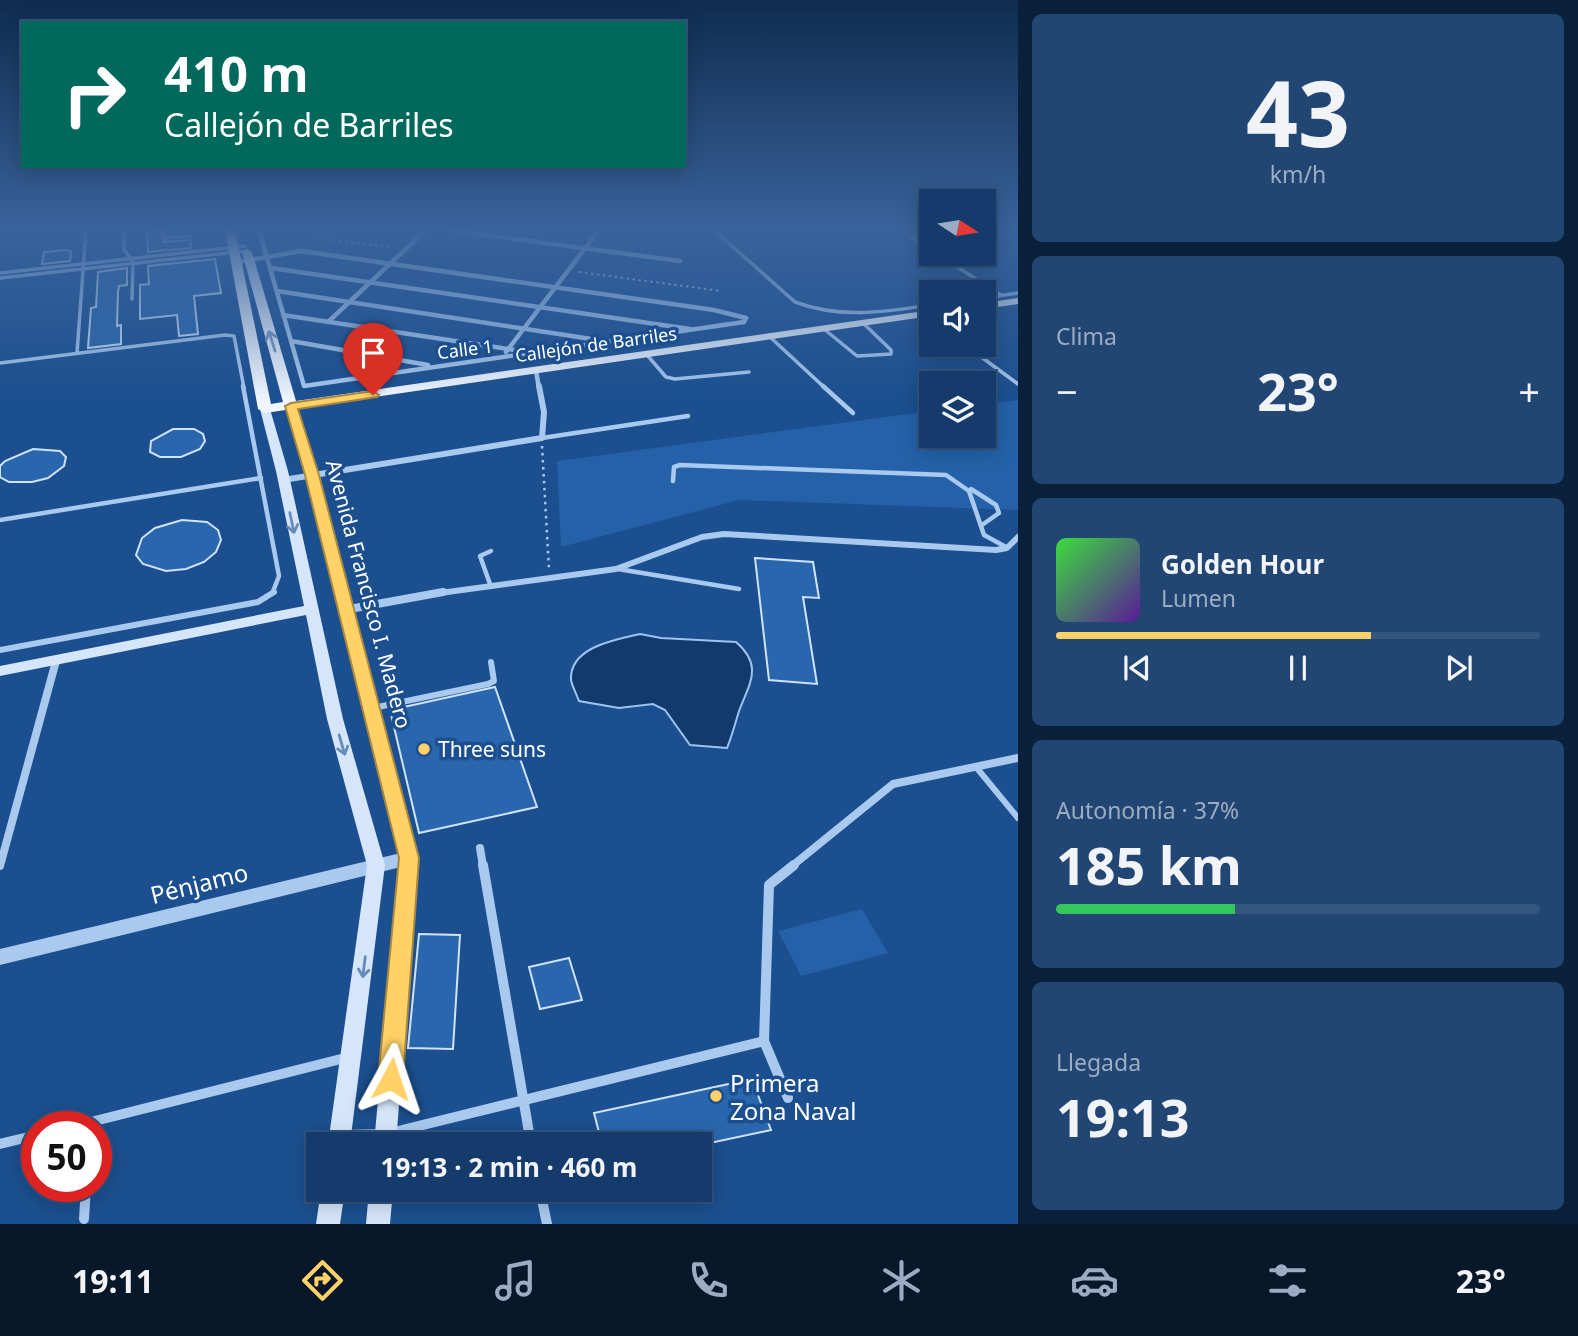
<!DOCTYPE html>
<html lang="es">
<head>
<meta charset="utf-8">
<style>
	:root { --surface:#143b6b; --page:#214673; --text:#f1f3f6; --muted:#9dadc1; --line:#33557e; --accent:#ffd166 }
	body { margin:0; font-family:"Noto Sans",sans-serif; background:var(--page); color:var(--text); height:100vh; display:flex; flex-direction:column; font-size:26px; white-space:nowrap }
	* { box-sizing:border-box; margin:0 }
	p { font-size:23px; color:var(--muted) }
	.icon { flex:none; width:38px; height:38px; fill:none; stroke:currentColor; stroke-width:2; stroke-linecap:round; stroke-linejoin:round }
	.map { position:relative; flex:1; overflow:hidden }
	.side { display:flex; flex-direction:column; gap:14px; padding:14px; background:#0b203b; width:560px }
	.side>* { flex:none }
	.banner { position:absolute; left:21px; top:21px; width:665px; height:147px; border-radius:0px; box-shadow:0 4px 18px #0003,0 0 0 2px var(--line); background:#00695c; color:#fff; overflow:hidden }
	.needle { width:46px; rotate:102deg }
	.tools { position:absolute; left:919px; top:189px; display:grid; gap:14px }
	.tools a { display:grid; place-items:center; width:77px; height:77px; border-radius:0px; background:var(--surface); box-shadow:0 4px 18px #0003,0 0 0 2px var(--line); font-size:35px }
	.speed { position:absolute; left:21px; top:1111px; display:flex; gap:14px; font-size:35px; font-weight:700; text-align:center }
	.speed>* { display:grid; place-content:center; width:91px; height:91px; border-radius:50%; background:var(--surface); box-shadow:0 4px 18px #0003,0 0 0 2px var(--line); line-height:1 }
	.speed .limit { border:10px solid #d22; background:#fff; color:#111 }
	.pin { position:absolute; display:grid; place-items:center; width:60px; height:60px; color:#fff; margin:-72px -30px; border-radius:50% 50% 50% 0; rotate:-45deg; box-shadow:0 0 7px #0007 }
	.pin .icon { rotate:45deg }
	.me { position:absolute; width:77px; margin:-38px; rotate:5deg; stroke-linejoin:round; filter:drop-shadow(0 0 5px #0008) }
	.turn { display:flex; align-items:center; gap:24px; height:147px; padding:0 28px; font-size:32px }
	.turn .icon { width:91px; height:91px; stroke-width:2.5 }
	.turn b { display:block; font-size:49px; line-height:60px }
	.big { font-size:52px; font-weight:700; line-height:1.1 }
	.side .card { flex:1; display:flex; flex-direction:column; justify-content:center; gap:10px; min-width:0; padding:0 24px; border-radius:10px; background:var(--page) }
	.side .dial { align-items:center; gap:0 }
	.dial b { font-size:91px; line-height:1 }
	.song { display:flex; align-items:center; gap:21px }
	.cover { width:84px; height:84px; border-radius:10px; background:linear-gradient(135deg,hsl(120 70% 55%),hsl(270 70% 35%)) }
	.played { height:7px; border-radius:4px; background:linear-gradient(90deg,var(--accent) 65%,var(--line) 65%) }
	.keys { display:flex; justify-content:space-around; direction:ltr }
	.heat { display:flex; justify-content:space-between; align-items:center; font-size:38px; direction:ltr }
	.charge { height:10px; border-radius:5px; background:linear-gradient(90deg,#34c759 37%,var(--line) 0) }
	.trip { position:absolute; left:306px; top:1132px; width:406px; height:70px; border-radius:0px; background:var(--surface); box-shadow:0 4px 18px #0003,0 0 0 2px var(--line); font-weight:700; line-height:70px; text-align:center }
	.menu { display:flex; height:112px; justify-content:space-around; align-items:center; background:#08182b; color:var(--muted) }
	.menu .icon { width:49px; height:49px }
	.menu .selected { color:var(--accent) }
	.menu b { font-size:32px; color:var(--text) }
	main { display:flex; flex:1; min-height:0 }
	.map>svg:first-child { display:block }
	.green { fill:#2461a8 }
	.water { fill:#123a6d; stroke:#9cc4f0; stroke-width:2 }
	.building { fill:#2a66ad; stroke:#cfe3fa; stroke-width:2 }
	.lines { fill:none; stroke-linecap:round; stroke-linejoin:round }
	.path-far1 { stroke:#a9c9ee; stroke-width:2; stroke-dasharray:2.5 3.5; stroke-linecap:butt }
	.path { stroke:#a9c9ee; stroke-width:2.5; stroke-dasharray:2.5 4.5; stroke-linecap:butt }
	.service-far2 { stroke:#a9c9ee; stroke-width:3.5 }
	.service-far1 { stroke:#a9c9ee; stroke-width:4.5 }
	.service { stroke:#a9c9ee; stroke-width:6 }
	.minor-far3 { stroke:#a9c9ee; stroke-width:4.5 }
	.minor-far2 { stroke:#a9c9ee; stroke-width:6 }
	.minor-far1 { stroke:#a9c9ee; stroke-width:8 }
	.minor { stroke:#a9c9ee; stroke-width:10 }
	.tertiary { fill:#a9c9ee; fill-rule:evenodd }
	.secondary { fill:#d6e6fa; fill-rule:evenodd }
	.primary { fill:#f0f6ff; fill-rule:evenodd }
	.oneway { stroke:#7b9ac1 }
	.oneway2 { stroke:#668bba }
	.route { fill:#ffd166; stroke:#a68842; stroke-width:2 }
	.poi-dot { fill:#ffd166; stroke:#1b4f8f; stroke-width:2.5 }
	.labels { text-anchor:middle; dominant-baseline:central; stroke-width:7; stroke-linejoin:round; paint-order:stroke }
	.far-street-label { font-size:18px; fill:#fff; stroke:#1b4f8f }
	.street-label { font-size:21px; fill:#fff; stroke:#1b4f8f }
	.poi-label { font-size:21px; fill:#fff; stroke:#1b4f8f; text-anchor:start }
	.near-street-label { font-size:24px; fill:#fff; stroke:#1b4f8f }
	.near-poi-label { font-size:24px; fill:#fff; stroke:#1b4f8f; text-anchor:start }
</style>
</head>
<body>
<main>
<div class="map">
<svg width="1018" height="1224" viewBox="0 0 1018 1224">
	<rect width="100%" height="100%" fill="#1b4f8f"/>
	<g class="green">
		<path d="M1018,400V510L739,500L561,547L557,461L931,411V436H984V404Z"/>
		<path d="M862,909L888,953L801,976L778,931Z"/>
	</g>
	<path class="water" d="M640,634L661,638L736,642C764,666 749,684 739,711C735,724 732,736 727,748L690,745L665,710L653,704L619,708L579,701C577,695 572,686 571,680C569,647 617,639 640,634Z"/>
	<g class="building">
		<path d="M147,230H160L164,242L190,240L191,248L148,252Z"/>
		<path d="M65,250L71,251L70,261L42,264L44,252Z"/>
		<path d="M215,259L221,293L194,296L198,334L179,336L177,315L140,319V285L149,284L148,266Z"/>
		<path d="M127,268V285L119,286L118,292L117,326L121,325V344L88,348L91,308L96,307L98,272Z"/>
		<path d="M173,429H194L203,434L205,441L200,449L181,457H160L150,452L151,441Z"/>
		<path d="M33,449L60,451L66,457L64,466L48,478L32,482H9L0,477V466L5,461Z"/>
		<path d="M182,520L207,522L218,530L221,540L216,552L204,562L186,569L166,571L143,564L136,555L142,538L155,528Z"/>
		<path d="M755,558L813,562L819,598L803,597L817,684L769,680Z"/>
		<path d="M495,687L537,807L419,833L390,710Z"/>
		<path d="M419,934L460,935L453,1049L408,1048Z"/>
		<path d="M569,958L582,1000L540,1009L529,967Z"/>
		<path d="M752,1079L771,1130L705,1144H602L594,1113Z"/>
	</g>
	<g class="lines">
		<g class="path-far1">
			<path d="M313,230L322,239L393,247"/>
			<path d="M579,272L722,291"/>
		</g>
		<path class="path" d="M542,446L549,569"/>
		<g class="service-far2">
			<path d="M124,230V249L133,263L132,299"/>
			<path d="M164,230L165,238L190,236"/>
			<path d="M714,230L795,302C840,319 884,312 931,305"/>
			<path d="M911,237L931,250"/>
			<path d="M911,237L931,234"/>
			<path d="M937,254L1001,295"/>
			<path d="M0,273L245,246"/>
			<path d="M0,278L246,251"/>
			<path d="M984,298L1018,293"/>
			<path d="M824,329L857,356L891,354V350L863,323"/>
			<path d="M770,337L825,388"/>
			<path d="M965,345L1018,384"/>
			<path d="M77,353L86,230"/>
			<path d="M647,355L666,377L675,379L749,372"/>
			<path d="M0,363L225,335L234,336L244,388"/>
		</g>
		<g class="service-far1">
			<path d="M243,386L279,576L272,594"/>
			<path d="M823,386L853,413"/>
			<path d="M542,438L688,416"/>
			<path d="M673,481L674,467L680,465L946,475L969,491L984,535L1006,547"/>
			<path d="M971,489L996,505L999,513L982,525"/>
			<path d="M0,520L261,478"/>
			<path d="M618,569L739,589"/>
			<path d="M490,584L480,556L491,551"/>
		</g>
		<g class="service">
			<path d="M0,650L258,602L274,592"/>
			<path d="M373,708L488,684L494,681L491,662"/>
			<path d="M976,767L1018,818"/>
		</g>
		<g class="minor-far3">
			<path d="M259,230L304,386L744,322L746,318"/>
			<path d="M449,230L680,261"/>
			<path d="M238,262L301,251L714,310L746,318"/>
			<path d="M271,268L690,329"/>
			<path d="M277,291L598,340"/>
			<path d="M283,315L528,352"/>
			<path d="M328,322L426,230"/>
			<path d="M291,341L428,365"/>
			<path d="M506,352L599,230"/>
			<path d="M536,371L539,388"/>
		</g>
		<g class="minor-far2">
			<path d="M283,480L542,438L544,412L539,386"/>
			<path d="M433,594L616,569L702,537L724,534L996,550L1007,548L1018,537"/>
		</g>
		<g class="minor-far1">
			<path d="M344,610L443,592"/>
			<path d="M480,848L483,866"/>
			<path d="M0,866L56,661"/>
			<path d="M792,866L893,784L1018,758"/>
		</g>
		<g class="minor">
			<path d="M483,865L531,1144"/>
			<path d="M788,1098L764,1041L769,885L794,865"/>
			<path d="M71,1127L349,1057"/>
			<path d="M342,1135L386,1134L764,1041"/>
			<path d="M0,1144L37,1135"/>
			<path d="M540,1190L547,1224"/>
			<path d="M84,1219L86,1186"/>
		</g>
		<path class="tertiary" d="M409,851L415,853L417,858L415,863L409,865L0,965V949Z"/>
		<g class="secondary">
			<path d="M291,403L296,406L318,475L418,858L396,1144H374L400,858L306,475L286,406Z"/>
			<path d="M265,406L270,409L288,471L343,719L385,865L350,1144H328L367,865L327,719L306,615L0,676V666L304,606L276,471L260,409Z"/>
			<path d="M321,1190H345L340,1224H316Z"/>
			<path d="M369,1190H393L390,1224H366Z"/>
		</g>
		<g class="primary">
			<path d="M225,230H235L271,404L283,402L242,252L247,249L252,252L296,401L931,310V316L265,413L258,409Z"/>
			<path d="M1018,298V304L984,309V303Z"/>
		</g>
	</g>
	<defs><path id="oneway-shaft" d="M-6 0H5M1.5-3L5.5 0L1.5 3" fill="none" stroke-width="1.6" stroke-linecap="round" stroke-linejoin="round" transform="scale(1.75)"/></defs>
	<use class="oneway" href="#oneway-shaft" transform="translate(272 341) rotate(-107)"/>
	<g class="oneway2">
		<use href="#oneway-shaft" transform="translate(292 523) rotate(78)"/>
		<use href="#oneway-shaft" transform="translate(342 745) rotate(74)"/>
		<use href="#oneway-shaft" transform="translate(364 967) rotate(97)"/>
	</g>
	<linearGradient id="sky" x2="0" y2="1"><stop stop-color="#0f2b4f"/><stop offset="0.57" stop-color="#39639b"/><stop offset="1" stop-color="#39639b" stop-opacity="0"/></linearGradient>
	<rect width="1018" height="401" fill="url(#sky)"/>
	<path class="route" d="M373,391L379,395L377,397L298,409L319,475L419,858L403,1079L399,1088L391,1091L382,1088L378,1079L399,858L305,475L285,406L291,403Z"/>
	<g class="poi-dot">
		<circle cx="424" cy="749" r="7"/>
		<circle cx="716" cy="1096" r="7"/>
	</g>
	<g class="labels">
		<g class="far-street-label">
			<text transform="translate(596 344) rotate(-8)">Callejón de Barriles</text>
			<text transform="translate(465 349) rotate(-7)">Calle 1</text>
		</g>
		<g class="street-label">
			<text transform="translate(369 594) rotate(75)">Avenida Francisco I. Madero</text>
		</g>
		<g class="poi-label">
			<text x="438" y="749">Three suns</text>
		</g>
		<g class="near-street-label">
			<text transform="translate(199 883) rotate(-14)">Pénjamo</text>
		</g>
		<g class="near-poi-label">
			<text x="730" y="1082">Primera<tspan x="730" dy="28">Zona Naval</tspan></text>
		</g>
	</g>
</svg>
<div class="tools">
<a><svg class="needle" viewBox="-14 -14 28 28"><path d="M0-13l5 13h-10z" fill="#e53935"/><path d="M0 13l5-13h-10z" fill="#9dadc1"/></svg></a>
<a><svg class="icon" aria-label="sound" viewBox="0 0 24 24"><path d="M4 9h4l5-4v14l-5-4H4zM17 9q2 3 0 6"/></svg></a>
<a><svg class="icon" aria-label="layers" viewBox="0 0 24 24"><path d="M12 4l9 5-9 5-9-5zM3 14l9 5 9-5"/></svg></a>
</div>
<div class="speed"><div class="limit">50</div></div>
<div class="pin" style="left:373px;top:395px;background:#d93025"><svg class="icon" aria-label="arrive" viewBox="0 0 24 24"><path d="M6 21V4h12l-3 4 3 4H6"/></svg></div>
<svg class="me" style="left:391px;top:1079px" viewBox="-20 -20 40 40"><path d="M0-17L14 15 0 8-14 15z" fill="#ffd166" stroke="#fff" stroke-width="4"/></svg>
<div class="trip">19:13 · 2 min · 460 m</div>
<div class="banner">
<div class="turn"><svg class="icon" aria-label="right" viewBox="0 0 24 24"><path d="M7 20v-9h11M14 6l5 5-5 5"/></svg><div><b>410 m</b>Callejón de Barriles</div></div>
</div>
</div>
<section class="side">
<div class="card dial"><b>43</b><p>km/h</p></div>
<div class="card"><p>Clima</p>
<div class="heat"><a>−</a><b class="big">23°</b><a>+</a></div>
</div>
<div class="card">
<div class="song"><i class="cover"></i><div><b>Golden Hour</b><p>Lumen</p></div></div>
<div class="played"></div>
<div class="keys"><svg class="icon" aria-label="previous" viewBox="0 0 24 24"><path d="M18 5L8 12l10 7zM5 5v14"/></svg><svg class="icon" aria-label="pause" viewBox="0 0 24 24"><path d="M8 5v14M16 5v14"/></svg><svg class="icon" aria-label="next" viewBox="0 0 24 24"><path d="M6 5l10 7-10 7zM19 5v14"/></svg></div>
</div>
<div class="card"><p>Autonomía · 37%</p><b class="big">185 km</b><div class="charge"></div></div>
<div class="card"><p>Llegada</p><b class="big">19:13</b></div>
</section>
</main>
<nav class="menu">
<b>19:11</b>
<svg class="icon selected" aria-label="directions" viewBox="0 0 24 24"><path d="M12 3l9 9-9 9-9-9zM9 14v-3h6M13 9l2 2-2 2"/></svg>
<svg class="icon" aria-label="music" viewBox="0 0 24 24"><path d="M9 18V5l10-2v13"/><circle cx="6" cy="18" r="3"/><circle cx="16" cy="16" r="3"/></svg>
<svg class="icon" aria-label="phone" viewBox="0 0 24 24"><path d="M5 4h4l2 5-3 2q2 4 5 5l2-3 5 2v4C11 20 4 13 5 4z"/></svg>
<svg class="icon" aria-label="climate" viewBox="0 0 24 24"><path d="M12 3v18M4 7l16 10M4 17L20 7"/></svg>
<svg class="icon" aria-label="car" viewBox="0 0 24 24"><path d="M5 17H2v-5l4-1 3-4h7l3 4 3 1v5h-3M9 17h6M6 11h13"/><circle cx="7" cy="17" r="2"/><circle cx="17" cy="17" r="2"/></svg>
<svg class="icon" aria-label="filters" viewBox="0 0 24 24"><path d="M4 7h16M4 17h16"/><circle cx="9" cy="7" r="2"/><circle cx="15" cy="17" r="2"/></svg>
<b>23°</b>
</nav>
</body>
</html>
